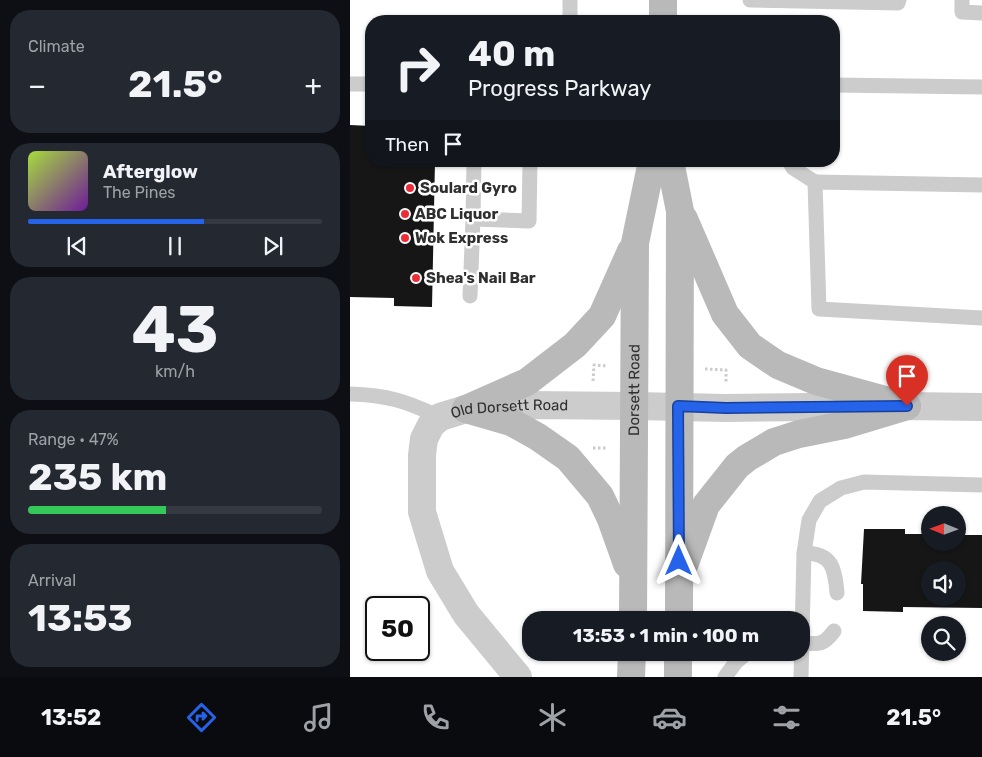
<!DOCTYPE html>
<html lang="en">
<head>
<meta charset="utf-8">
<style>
	:root { --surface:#171b24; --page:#242831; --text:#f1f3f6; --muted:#9ea1a6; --line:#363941; --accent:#2563eb }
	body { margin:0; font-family:Rubik,sans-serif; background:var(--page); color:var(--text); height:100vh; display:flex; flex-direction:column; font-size:19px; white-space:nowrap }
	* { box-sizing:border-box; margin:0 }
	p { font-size:16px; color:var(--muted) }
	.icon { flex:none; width:28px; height:28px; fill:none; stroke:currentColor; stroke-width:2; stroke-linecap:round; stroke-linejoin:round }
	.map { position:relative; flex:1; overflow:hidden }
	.side { display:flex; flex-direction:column; gap:10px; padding:10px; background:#0d0f14; width:350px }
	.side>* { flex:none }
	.hud { position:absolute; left:15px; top:15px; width:475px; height:152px; border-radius:20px; box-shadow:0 1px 4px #0004; background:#171b24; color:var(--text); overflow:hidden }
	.needle { width:32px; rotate:271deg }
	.buttons { position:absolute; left:571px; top:506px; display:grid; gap:10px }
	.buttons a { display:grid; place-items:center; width:45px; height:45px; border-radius:50%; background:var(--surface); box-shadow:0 1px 4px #0004; font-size:25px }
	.speed { position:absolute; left:15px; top:596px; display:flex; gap:10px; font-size:25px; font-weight:700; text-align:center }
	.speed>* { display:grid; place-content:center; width:65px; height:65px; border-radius:50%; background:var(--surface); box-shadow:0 1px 4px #0004; line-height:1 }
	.speed .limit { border:2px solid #111; border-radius:8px; background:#fff; color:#111 }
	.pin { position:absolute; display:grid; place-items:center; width:42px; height:42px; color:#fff; margin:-51px -21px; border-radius:50% 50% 50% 0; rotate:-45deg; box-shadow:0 0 5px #0007 }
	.pin .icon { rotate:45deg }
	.me { position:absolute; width:55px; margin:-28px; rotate:0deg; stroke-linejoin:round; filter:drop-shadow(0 0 4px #0008) }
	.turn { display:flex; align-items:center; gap:18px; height:105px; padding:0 20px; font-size:22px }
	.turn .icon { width:65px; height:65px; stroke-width:2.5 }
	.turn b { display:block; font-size:35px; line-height:42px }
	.then { display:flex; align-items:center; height:48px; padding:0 20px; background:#0003; gap:10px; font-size:19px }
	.big { font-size:38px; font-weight:700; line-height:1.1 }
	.side .tile { flex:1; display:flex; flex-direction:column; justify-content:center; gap:8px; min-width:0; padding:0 18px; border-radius:20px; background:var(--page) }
	.side .dial { align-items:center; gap:0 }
	.dial b { font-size:65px; line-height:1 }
	.song { display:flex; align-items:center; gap:15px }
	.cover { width:60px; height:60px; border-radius:8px; background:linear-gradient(135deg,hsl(80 70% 55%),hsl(280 70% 35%)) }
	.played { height:5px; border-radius:2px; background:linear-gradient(90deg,var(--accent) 60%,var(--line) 60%) }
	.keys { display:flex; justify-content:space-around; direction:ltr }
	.heat { display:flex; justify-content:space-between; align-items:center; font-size:28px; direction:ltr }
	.charge { height:8px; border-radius:4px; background:linear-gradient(90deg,#34c759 47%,var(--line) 0) }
	.trip { position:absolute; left:172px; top:611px; width:288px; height:50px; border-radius:20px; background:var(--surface); box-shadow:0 1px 4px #0004; font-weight:700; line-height:50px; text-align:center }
	.dock { display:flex; height:80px; justify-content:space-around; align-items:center; background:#090b0e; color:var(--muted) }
	.dock .icon { width:35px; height:35px }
	.dock .on { color:var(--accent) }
	.dock b { font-size:22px; color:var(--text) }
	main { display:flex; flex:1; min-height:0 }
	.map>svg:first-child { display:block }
	.building { fill:#161616; fill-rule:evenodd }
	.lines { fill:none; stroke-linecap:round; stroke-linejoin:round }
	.path { stroke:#ccc; stroke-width:3; stroke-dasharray:2.5 2.5; stroke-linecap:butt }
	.service { stroke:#ccc; stroke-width:15 }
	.minor { stroke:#ccc; stroke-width:28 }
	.tertiary { stroke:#ccc; stroke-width:28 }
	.secondary { stroke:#b9b9b9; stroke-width:28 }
	.route-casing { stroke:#184099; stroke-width:12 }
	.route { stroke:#2563eb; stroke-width:9 }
	.poi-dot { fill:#ea2d38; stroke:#fff; stroke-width:2 }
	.labels { text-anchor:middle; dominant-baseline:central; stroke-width:5; stroke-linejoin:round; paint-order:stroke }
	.poi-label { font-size:15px; font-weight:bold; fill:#2f2f2f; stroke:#fff; text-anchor:start }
	.street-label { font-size:15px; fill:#2f2f2f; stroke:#fff }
</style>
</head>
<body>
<main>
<section class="side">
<div class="tile"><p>Climate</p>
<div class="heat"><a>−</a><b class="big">21.5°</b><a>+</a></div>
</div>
<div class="tile">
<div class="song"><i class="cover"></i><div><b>Afterglow</b><p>The Pines</p></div></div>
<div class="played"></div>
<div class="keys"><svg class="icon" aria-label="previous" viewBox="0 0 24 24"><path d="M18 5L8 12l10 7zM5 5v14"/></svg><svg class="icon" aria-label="pause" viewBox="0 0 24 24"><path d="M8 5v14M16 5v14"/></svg><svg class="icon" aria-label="next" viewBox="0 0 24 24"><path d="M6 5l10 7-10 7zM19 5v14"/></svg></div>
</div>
<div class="tile dial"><b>43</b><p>km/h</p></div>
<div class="tile"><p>Range · 47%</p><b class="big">235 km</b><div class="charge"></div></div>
<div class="tile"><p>Arrival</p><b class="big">13:53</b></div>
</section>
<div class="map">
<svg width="632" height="677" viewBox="0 0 632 677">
	<rect width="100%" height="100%" fill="#fff"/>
	<g class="building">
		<path d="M0,125L21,126V161H85L82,307L44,306V298L0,297Z"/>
		<path d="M514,529H555V534H580V542H608V535H632V608L553,607V612L513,611V584H511ZM580,570H608V598H580Z"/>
	</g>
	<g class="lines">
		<g class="path">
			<path d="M355,369L376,370V382"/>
			<path d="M243,381L244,365L258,366"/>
			<path d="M243,448H256"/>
		</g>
		<g class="service">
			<path d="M400,0L548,3L549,0"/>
			<path d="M612,0V12L632,13"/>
			<path d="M220,21V0"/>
			<path d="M0,84H21"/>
			<path d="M484,85L632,87"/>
			<path d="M124,161L123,219L179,221L180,161"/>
			<path d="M439,161L443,168L465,182L469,309L632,318"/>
			<path d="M465,182L632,185"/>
			<path d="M120,296L123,219"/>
			<path d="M0,394C38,395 55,401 90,417"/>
			<path d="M454,553C482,553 485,568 487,593"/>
			<path d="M451,643C468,644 473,646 484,631"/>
			<path d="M375,677L386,662L398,652"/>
			<path d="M451,677L454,553L459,520L470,501L491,488L514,482L632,485"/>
		</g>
		<path class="minor" id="s1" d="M168,677L116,614L90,571L72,512V455L74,439L81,425L90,417L116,409L179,405L285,406"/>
		<path class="tertiary" d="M285,406L376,408L557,406L632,407"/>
		<g class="secondary">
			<path d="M313,21V0"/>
			<path d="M320,161L330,211L329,620"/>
			<path d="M334,219L375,314L400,346L428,365L466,381L557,406"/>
			<path d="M116,409L161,422L188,437L218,458L250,496L261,519L277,564"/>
			<path d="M116,409L177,382L225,345L252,316L281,251"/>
			<path d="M335,563L356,505L387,466L397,458L424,442L449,434L494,425L557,406"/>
			<path id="s2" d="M283,620L285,243L302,161"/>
			<path d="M281,677L282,652"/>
			<path d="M328,677V652"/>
		</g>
	</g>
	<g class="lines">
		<defs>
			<path id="route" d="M329,561L328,406L376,408L557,406"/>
		</defs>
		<use href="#route" class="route-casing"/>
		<use href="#route" class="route"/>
	</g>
	<g class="poi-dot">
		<circle cx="60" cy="188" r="5"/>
		<circle cx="55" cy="214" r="5"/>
		<circle cx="55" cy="238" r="5"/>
		<circle cx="66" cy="278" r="5"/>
	</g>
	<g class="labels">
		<g class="poi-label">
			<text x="70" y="188">Soulard Gyro</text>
			<text x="65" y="214">ABC Liquor</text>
			<text x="65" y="238">Wok Express</text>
			<text x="76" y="278">Shea's Nail Bar</text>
		</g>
		<g class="street-label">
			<text stroke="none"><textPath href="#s2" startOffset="230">Dorsett Road</textPath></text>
			<text stroke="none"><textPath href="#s1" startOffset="365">Old Dorsett Road</textPath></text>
		</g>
	</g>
</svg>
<div class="buttons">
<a><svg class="needle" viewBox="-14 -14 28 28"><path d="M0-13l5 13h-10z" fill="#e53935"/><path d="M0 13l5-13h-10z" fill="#9ea1a6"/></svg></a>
<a><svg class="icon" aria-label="sound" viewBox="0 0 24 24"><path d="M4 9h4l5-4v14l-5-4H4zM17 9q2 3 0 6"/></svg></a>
<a><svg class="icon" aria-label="search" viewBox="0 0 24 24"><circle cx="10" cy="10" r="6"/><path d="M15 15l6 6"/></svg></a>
</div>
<div class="speed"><div class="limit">50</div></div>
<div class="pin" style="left:557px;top:406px;background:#d93025"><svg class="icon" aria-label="arrive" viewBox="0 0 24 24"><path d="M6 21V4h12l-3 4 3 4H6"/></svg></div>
<svg class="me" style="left:329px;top:561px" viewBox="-20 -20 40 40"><path d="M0-17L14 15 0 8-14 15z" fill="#2563eb" stroke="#fff" stroke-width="4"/></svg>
<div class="trip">13:53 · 1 min · 100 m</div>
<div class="hud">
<div class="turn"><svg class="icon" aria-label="right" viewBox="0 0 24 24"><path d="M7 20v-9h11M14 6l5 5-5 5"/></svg><div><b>40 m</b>Progress Parkway</div></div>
<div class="then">Then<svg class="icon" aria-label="arrive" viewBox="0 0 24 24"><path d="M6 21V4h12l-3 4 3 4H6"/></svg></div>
</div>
</div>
</main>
<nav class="dock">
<b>13:52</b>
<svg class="icon on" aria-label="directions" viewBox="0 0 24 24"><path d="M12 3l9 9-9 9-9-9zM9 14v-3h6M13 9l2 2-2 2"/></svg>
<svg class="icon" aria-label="music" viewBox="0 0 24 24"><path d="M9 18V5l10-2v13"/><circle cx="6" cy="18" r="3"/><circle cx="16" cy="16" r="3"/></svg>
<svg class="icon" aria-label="phone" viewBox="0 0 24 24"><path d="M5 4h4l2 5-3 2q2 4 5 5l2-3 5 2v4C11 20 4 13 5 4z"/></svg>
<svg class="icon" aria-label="climate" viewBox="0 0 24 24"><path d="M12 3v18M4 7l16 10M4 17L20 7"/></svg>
<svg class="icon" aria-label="car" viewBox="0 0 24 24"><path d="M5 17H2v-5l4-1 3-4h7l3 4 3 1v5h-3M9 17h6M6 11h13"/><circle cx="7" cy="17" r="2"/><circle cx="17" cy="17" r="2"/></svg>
<svg class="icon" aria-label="filters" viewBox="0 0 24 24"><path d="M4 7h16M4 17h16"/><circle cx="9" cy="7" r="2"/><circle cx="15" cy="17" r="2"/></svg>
<b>21.5°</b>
</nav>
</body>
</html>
